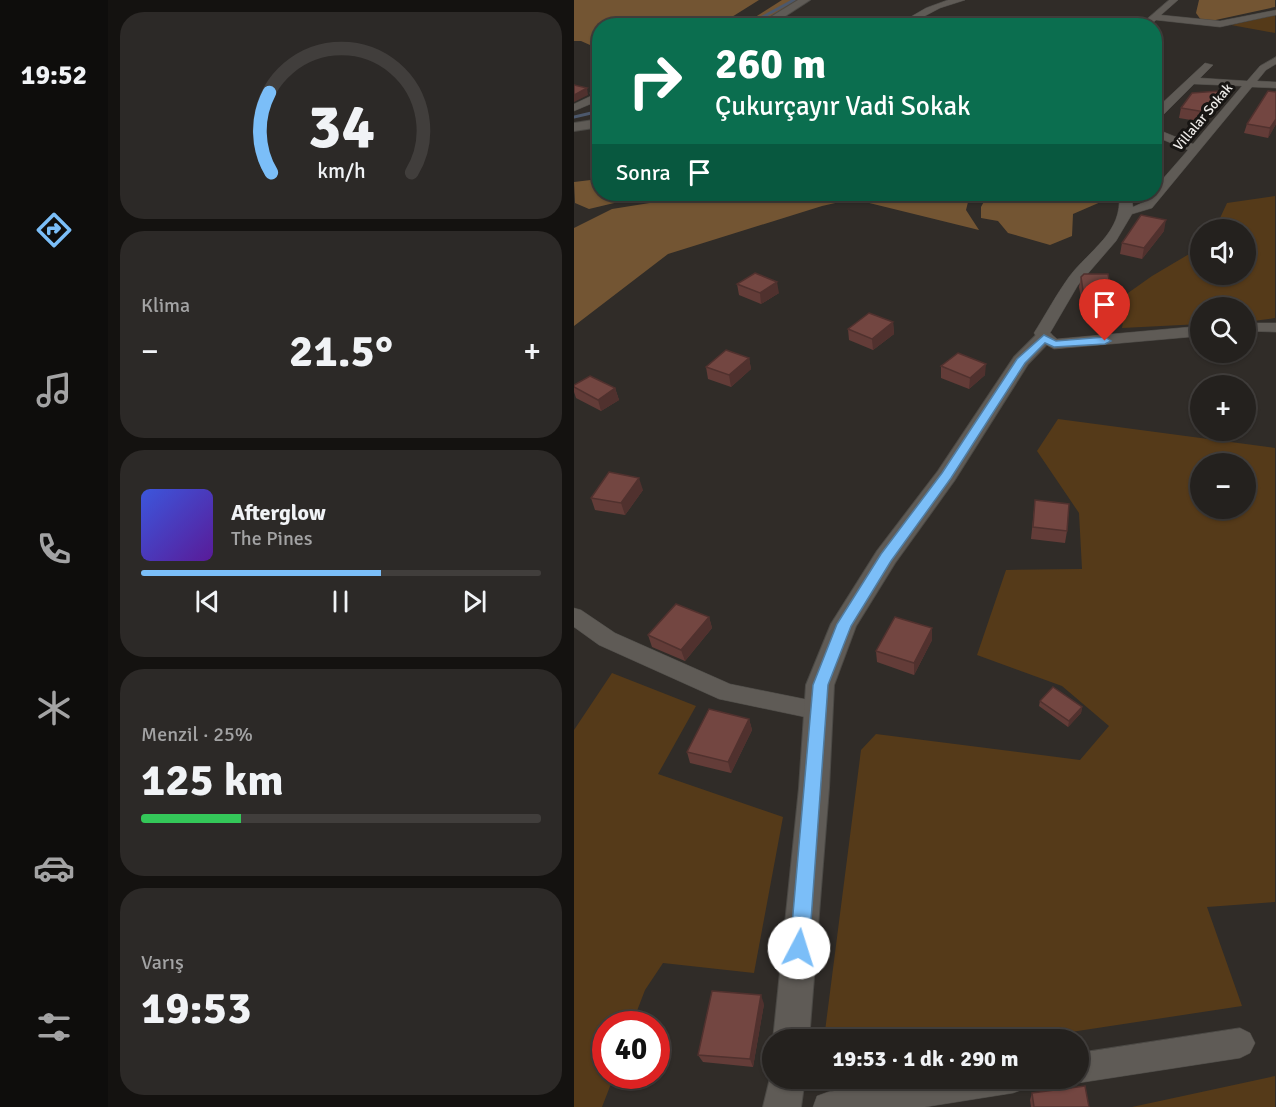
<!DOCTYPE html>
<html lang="tr">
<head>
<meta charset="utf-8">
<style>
	:root { --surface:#24211e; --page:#2c2927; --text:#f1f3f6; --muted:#a3a3a4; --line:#413e3c; --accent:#7bbef8 }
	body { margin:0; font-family:Signika,sans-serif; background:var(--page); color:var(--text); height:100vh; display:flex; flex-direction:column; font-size:22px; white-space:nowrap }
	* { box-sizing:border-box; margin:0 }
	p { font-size:20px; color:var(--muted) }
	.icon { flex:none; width:33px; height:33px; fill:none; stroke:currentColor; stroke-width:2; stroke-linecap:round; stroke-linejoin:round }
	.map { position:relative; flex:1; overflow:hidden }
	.panel { display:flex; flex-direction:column; gap:12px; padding:12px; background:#141210; width:466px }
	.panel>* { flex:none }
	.guide { position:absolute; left:18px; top:18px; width:570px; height:183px; border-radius:24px; box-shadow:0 2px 4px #0004,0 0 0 2px var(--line); background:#0b6e4f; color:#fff; overflow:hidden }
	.fabs { position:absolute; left:616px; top:219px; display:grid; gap:12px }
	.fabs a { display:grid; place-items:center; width:66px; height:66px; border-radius:50%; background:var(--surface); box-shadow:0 2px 4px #0004,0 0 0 2px var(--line); font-size:30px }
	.speed { position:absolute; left:18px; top:1011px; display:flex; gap:12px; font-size:30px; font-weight:700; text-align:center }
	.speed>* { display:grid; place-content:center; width:78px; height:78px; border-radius:50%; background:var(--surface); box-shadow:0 2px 4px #0004,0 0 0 2px var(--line); line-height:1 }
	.speed .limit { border:9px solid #d22; background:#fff; color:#111 }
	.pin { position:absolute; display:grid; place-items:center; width:51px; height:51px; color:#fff; margin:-62px -26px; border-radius:50% 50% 50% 0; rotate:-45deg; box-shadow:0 0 6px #0007 }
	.pin .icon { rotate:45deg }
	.me { position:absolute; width:66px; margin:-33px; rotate:5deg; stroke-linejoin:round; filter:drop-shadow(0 0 4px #0008) }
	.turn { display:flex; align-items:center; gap:21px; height:126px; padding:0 24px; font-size:27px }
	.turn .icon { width:78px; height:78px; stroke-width:2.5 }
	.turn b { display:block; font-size:42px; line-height:51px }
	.then { display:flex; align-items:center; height:57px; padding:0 24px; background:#0003; gap:12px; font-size:22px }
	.big { font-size:45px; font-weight:800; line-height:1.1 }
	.panel .tile { flex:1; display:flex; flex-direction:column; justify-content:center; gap:9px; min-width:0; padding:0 21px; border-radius:24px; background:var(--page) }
	.panel .dial { align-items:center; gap:0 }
	.dial svg { height:156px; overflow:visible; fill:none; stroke:var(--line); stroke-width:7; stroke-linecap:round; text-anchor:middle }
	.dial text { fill:var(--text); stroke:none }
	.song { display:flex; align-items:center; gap:18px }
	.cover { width:72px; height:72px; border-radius:9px; background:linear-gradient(135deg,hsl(230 70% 55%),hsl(270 70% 35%)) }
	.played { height:6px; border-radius:3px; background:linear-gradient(90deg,var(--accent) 60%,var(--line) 60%) }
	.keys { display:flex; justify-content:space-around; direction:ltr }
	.heat { display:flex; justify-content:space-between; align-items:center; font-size:33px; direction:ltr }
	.charge { height:9px; border-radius:4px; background:linear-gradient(90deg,#34c759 25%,var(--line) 0) }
	.trip { position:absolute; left:188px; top:1029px; width:327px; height:60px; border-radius:30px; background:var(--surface); box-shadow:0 2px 4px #0004,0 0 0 2px var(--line); font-weight:800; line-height:60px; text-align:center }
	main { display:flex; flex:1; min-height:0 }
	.tabs { display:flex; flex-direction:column; width:108px; justify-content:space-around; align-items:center; background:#0e0d0c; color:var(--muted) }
	.tabs .icon { width:42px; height:42px }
	.tabs .current { color:var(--accent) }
	.tabs b { font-size:27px; color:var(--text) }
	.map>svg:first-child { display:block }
	.green { fill:#553a19; fill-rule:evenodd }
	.forest { fill:#735533 }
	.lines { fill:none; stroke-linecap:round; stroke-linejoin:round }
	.stream { stroke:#4c586c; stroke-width:3 }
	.minor-casing { stroke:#4b4945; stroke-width:1 }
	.tertiary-casing { stroke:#4b4945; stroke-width:2 }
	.minor { fill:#5f5b56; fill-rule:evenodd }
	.tertiary { fill:#5f5b56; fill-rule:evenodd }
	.wall { fill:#633c38 }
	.shaded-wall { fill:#50312e }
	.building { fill:#734641; stroke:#50312e; stroke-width:1.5 }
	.route { fill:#7bbef8; stroke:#507ca1; stroke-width:1.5 }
	.labels { text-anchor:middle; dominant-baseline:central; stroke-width:6; stroke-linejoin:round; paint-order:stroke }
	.far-street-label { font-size:14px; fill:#eeece9; stroke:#171513 }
</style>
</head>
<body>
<main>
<nav class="tabs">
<b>19:52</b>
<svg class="icon current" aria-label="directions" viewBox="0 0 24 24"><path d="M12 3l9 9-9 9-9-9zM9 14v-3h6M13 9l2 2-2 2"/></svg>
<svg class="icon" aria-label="music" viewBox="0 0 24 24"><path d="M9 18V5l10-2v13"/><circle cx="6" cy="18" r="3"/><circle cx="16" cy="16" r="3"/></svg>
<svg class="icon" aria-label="phone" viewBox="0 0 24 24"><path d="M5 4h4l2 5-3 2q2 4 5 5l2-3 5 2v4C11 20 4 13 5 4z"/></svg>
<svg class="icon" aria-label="climate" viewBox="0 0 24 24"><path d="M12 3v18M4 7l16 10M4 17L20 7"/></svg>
<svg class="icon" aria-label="car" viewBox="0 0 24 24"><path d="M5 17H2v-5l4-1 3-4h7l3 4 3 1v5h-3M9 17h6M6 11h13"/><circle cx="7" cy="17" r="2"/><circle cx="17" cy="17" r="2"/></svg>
<svg class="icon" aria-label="filters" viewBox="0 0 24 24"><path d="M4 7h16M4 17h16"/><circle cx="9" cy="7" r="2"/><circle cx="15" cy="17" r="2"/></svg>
</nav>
<section class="panel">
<div class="tile dial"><svg viewBox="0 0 100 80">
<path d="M14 69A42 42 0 1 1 86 69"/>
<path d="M14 69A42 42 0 0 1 13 28" stroke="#7bbef8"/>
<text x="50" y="56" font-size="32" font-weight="700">34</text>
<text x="50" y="72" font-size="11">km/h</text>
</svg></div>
<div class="tile"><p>Klima</p>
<div class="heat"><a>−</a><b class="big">21.5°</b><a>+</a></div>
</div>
<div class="tile">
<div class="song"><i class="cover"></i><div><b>Afterglow</b><p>The Pines</p></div></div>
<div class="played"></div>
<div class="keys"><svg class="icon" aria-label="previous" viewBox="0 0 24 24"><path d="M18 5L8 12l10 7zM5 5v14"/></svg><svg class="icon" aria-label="pause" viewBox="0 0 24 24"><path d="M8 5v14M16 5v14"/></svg><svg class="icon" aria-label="next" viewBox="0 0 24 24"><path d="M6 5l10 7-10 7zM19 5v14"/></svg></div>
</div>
<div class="tile"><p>Menzil · 25%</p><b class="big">125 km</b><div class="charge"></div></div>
<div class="tile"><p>Varış</p><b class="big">19:53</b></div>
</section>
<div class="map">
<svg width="702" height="1107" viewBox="0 0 702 1107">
	<rect width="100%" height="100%" fill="#302c28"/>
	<g class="green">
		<path d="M701,15V33L657,25Z"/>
		<path d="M701,196V318L672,322V308H627V324L548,328L554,293L578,276L627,247V274H672V230L641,229L653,203Z"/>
		<path d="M484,419L701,448V902L633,907L668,1006L451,1039H250L287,750L302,734L506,760L535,726L488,686L403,655L432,570L508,569L505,513L463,451ZM627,464H672V508H627Z"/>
		<path d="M38,673L122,706L84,774L209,817L180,973L89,963L71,990L58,1024H32V1076H40L28,1107H0V730Z"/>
		<path d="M701,1076V1107H558Z"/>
	</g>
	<g class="forest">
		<path d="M0,0H185L145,25L26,26L25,49L7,41H0Z"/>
		<path d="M208,0H226L182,25L167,26Z"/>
		<path d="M625,0H701V7L637,21L627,20L622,13Z"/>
		<path d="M25,179L26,194H78L15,209L1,203L0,182Z"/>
		<path d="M132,194H396L392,210L405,230L279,199L248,206L94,254L0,326V228L38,209Z"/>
		<path d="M414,194H525L529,201L499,214L498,236L476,245L434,233L424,221L407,218V207Z"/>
	</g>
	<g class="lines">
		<g class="stream">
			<path d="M172,26L220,0"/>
			<path d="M0,117L26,111"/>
		</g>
		<defs>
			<g id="minor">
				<path d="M374,0H391L366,8L332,26H321L352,8Z"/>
				<path d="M595,0H604L587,15L646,21L702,10V15L646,27L582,20L575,26H565Z"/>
				<path d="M702,57V64L692,70L683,81L702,82V88L678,87L578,208L558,214L542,241L504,285L476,333L483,339L627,326V336L480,349L465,341L460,333C472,314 482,295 495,277C516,249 549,233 545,194H557L559,207L570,202L577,194H580V189L614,150L580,136V128L619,144L668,86L620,84L580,124V113L585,106L631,63L639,65L626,78L673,81L686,66Z"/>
				<path d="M21,90L26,92V100L0,111V104L17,96L16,93Z"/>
				<path d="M672,323H702V332L672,331Z"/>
				<path d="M0,608L7,610L41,633L156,684L245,702L253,704L256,711L253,718L245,720L145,699L25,645L0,627Z"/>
				<path d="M666,1028L676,1033L681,1043L676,1053L666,1058L504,1083L493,1078H504V1053Z"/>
				<path d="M339,1078H454L450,1089L439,1093L351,1107H239L243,1096L254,1092Z"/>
			</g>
			<g id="tertiary">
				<path d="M224,0H236L196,26H182Z"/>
				<path d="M26,119V127L0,131V123Z"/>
				<path d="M470,332L477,334L479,338L454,364L380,481L321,563L282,626L260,685L255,788L235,1040H199L225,788L232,685L257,624L303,551L364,471L440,357L463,334Z"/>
				<path d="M198,1070V1078H231L227,1107H189Z"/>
			</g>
		</defs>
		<use href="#minor" class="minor-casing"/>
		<use href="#tertiary" class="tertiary-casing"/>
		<use href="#minor" class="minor"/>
		<use href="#tertiary" class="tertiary"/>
	</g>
	<g class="wall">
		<path d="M645,91L643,100L629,122L605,118L607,108Z"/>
		<path d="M702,92V124L694,138L670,133L673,124Z"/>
		<path d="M590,231L568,259L546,254L548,243Z"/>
		<path d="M507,277L540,321L523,328L511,319L505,287Z"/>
		<path d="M163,284L205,293L187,304L165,295Z"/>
		<path d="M319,322L320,334L299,350L275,340L274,329Z"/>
		<path d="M175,358L177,369L157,387L134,379L132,367Z"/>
		<path d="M367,366L411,375L395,389L367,378Z"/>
		<path d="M0,385L41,388L45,400L27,411L2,398L0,392Z"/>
		<path d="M69,490L51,515L21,510L17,498Z"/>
		<path d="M461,500L493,531L491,543L457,539Z"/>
		<path d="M135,617L138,628L111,661L78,647L74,635Z"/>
		<path d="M358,640L340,675L303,662L302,651Z"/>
		<path d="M466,701L508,707L507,713L494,727L465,706Z"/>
		<path d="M175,719L178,730L157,773L116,763L113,752Z"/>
		<path d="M190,1004L179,1067L129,1062L124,1055Z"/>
		<path d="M458,1093L515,1107H457L456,1100Z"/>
	</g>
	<g class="shaded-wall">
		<path d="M13,88L14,95L0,102V95Z"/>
		<path d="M645,91L643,100L629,122L631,112Z"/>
		<path d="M702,119V124L694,138L696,128Z"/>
		<path d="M592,220L590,231L568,259L570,248Z"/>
		<path d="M203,282L205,293L187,304L186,293Z"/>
		<path d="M541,311L540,321L523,328L525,318Z"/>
		<path d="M319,322L320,334L299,350L298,339Z"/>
		<path d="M175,358L177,369L157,387L155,375Z"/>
		<path d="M412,364L411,375L395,389L396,378Z"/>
		<path d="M41,388L45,400L27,411L24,400Z"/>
		<path d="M65,478L69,490L51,515L47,503Z"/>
		<path d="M135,617L138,628L111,661L107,650Z"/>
		<path d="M358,628V640L340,675V663Z"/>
		<path d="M508,707L507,713L494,727L495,721Z"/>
		<path d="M175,719L178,730L157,773L154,762Z"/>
		<path d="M187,995L190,1004L179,1067L176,1059Z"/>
	</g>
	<g class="building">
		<path d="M467,24L487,25L467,26Z"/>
		<path d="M0,85L13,88L0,95Z"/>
		<path d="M645,91L631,112L607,108L618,93Z"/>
		<path d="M694,91L702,92V119L696,128L673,124Z"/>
		<path d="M567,215L592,220L570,248L548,243Z"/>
		<path d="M181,273L203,282L186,293L163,284Z"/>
		<path d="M510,274H534L541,311L525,318L512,310L507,277Z"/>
		<path d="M295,313L319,322L298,339L274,329Z"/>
		<path d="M152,350L175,358L155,375L132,367Z"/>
		<path d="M384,353L412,364L396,378L367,366Z"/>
		<path d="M16,376L41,388L24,400L0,387V385Z"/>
		<path d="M35,472L65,478L47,503L17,498Z"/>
		<path d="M461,500L495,504L493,531L459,527Z"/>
		<path d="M102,604L135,617L107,650L74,635Z"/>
		<path d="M321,617L358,628L340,663L302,651Z"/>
		<path d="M479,687L508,707L495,721L466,701Z"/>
		<path d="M135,709L175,719L154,762L113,752Z"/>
		<path d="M138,991L187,995L176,1059L124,1055Z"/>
		<path d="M511,1086L515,1107H460L458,1093Z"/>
	</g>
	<path class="route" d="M470,335L482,341L531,337L537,341L531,344L480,347L471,343L451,363L377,478L317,561L277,626L254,685L235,948L232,955L225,958L218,955L216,948L239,685L263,624L307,554L368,473L443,359Z"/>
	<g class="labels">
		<g class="far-street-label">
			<text transform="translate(629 117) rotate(-50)">Villalar Sokak</text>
		</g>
	</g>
</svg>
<div class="fabs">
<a><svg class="icon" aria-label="sound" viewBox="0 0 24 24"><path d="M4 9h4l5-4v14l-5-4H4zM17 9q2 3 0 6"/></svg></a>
<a><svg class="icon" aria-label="search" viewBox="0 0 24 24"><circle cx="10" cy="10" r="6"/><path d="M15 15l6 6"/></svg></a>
<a>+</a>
<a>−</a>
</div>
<div class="speed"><div class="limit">40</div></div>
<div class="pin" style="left:531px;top:341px;background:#d93025"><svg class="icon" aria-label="arrive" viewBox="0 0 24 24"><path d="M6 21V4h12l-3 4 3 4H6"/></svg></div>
<svg class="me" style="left:225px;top:948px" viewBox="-20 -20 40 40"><circle r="19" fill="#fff"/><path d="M0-13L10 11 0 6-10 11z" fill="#7bbef8"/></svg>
<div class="trip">19:53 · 1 dk · 290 m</div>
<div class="guide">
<div class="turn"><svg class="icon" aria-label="right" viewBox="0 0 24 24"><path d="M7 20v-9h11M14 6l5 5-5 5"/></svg><div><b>260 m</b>Çukurçayır Vadi Sokak</div></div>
<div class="then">Sonra<svg class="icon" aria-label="arrive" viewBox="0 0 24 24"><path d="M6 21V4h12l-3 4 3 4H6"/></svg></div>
</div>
</div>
</main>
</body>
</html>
